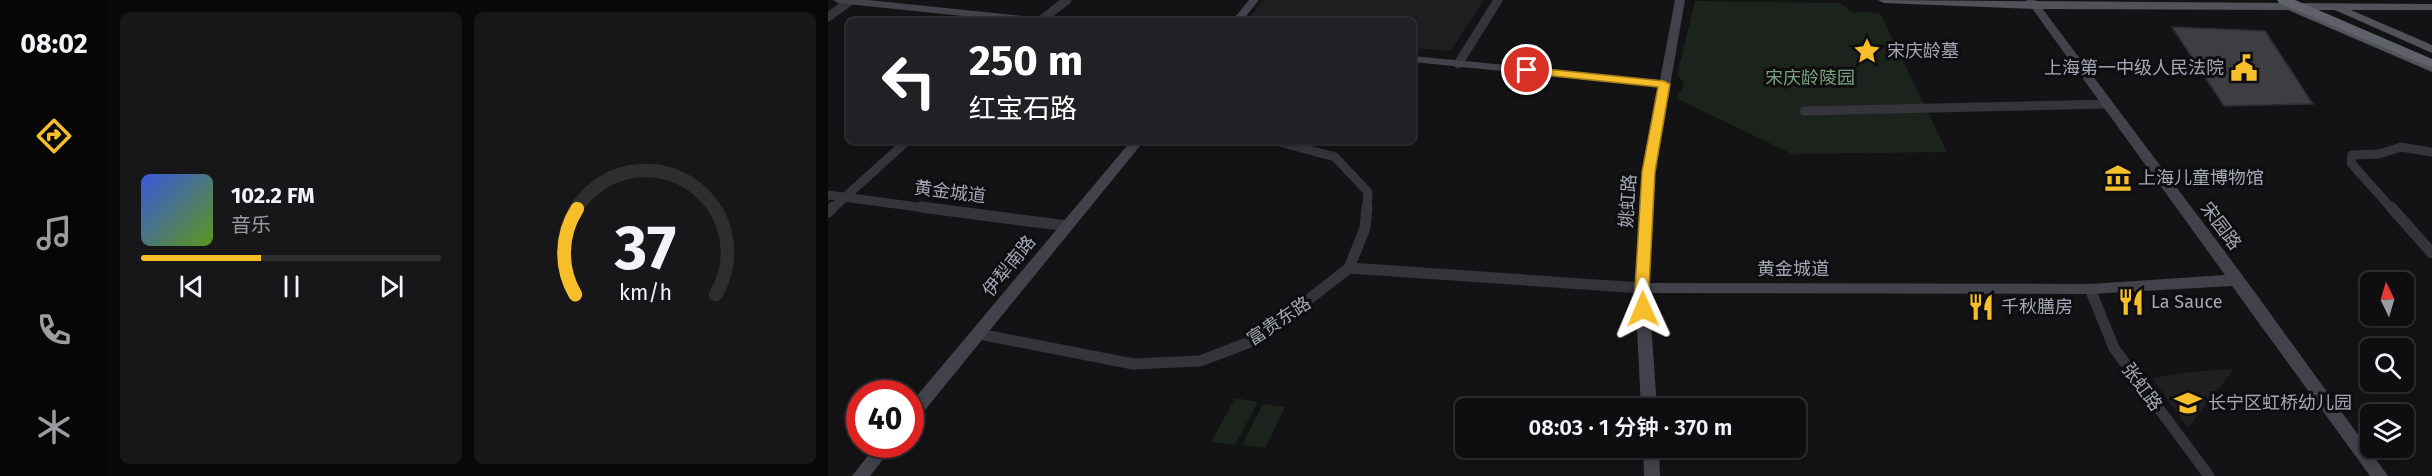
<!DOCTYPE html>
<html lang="zh">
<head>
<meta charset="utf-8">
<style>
	:root { --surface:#0e0e10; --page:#171719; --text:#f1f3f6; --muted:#9b9c9f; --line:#2e2e30; --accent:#f6be29 }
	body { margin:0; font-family:"Fira Sans","Noto Sans SC",sans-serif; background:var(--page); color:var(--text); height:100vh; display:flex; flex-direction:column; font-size:22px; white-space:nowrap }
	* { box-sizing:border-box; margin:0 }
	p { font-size:20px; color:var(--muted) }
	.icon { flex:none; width:33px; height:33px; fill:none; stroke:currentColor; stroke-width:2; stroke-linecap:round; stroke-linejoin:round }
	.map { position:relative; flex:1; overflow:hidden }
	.sheet { display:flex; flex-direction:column; gap:12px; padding:12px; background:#080809; width:720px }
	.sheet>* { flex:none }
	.banner { position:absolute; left:18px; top:18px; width:570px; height:126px; border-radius:9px; box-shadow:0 3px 9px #0003,0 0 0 2px var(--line); background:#202124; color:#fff; overflow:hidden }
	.needle { width:39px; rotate:355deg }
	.controls { position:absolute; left:1532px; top:272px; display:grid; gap:12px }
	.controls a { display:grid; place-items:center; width:54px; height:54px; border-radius:9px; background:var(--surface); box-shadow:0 3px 9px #0003,0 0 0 2px var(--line); font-size:30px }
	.speed { position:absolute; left:18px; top:380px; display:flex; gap:12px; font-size:30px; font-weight:700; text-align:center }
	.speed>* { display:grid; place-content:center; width:78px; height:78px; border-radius:50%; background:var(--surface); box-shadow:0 3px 9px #0003,0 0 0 2px var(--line); line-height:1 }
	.speed .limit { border:9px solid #d22; background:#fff; color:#111 }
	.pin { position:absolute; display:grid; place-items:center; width:51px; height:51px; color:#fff; margin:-26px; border:3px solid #fff; border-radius:50%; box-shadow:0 2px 6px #0007 }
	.me { position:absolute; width:66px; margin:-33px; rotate:359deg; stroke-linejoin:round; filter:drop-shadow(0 0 4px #0008) }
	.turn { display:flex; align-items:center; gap:21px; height:126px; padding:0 24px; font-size:27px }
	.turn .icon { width:78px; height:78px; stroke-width:2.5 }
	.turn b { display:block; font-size:42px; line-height:51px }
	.sheet .widget { flex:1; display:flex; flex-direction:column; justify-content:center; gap:9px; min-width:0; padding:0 21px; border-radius:9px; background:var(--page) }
	.sheet .dial { align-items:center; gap:0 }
	.dial svg { height:156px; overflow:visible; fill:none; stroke:var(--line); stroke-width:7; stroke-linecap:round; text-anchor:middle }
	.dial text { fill:var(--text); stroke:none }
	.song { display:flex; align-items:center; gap:18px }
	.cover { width:72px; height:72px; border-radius:9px; background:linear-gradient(135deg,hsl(230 70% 55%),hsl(90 70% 35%)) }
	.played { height:6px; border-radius:3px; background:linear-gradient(90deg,var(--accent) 40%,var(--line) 40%) }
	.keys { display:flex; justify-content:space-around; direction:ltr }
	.sheet .tiles { flex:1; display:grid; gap:12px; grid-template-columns:repeat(2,1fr) }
	.trip { position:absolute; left:627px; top:398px; width:351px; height:60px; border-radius:9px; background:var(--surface); box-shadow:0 3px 9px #0003,0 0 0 2px var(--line); font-weight:600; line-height:60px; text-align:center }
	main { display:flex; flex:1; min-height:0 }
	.menu { display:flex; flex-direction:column; width:108px; justify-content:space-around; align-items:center; background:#060606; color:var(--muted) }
	.menu .icon { width:42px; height:42px }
	.menu .active { color:var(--accent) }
	.menu b { font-size:27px; color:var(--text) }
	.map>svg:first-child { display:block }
	.built { fill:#1f1f22 }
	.green { fill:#1b231c }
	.building { fill:#3d3d42; stroke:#2d2d31; stroke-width:1.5 }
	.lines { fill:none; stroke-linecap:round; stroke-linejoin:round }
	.street-far1 { stroke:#34343a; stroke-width:9 }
	.street { stroke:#34343a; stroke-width:11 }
	.secondary { fill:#42434a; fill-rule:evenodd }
	.primary { fill:#505159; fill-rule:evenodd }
	.highway { fill:#60626b; fill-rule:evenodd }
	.route { fill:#f6be29; stroke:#a07c1b; stroke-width:1.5 }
	.labels { text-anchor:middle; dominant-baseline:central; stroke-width:6; stroke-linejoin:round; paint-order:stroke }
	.poi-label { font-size:18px; fill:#a4a8b6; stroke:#0e0e10; text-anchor:start }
	.park-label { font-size:18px; fill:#7aa17f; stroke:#0e0e10 }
	.street-label { font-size:18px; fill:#a4a8b6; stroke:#0e0e10 }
</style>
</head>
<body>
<main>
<nav class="menu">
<b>08:02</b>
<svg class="icon active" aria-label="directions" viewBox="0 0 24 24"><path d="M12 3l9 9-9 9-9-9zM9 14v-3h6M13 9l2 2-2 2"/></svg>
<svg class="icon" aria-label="music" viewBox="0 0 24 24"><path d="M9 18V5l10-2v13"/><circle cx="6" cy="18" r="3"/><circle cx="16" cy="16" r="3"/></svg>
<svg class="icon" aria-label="phone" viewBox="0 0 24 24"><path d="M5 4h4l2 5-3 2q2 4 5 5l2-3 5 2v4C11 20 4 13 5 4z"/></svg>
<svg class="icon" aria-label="climate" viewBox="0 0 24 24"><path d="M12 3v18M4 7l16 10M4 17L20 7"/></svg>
</nav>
<section class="sheet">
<div class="tiles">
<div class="widget">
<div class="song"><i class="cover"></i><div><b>102.2 FM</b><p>音乐</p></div></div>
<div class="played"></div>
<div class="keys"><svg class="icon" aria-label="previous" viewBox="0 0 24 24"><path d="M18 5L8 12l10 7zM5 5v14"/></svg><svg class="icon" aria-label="pause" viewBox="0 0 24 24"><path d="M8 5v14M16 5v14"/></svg><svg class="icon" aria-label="next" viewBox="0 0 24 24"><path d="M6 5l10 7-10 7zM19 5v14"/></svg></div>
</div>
<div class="widget dial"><svg viewBox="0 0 100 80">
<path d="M14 69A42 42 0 1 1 86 69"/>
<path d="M14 69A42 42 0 0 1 15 25" stroke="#f6be29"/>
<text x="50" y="56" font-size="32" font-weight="700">37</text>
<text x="50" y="72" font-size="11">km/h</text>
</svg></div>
</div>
</section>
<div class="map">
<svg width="1604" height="476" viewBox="0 0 1604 476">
	<rect width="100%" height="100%" fill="#131315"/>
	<g class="built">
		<path d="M435,0H656L622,51L585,48V21H419Z"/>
		<path d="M1406,369L1360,428L1324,378L1363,372Z"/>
	</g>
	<g class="green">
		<path d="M867,1L1012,3L1024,12L1052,13L1119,152L964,154L848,98L854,90L856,83L849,75Z"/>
		<path d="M407,398L430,402L407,445L383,442Z"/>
		<path d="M435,404L457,407L437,448L414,445Z"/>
	</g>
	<path class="building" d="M1344,27L1437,31L1485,104L1396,106Z"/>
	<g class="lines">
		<g class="street-far1">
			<path d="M0,17L22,1"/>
			<path d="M212,21L239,0"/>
			<path d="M630,64L670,0"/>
			<path d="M976,111L1279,104"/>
			<path d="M448,141L507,157L540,192L539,209"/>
			<path d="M0,195L105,209"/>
			<path d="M4,209L79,141"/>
			<path d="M1564,209L1523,163L1524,155L1551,154L1573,147L1604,152"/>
		</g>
		<g class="street">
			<path d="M93,207L239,226"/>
			<path d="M1563,207L1604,253"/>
			<path d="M0,212L5,207"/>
			<path d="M521,268L814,288"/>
			<path d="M1262,289L1286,348L1381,476"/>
			<path d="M151,334L305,364L372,361L430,339L521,268L537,228L539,207"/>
		</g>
		<g class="secondary">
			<path d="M5,0H40L213,18L218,21H183L10,3Z"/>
			<path d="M421,0H431L414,21H404Z"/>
			<path d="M847,0H857L827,172L821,283L1262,284L1397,275L1198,0H1208L1415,276L1560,476H1542L1404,286L1262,294L821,293L829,408H813L807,288L815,172L831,87L585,62V56L832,80Z"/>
			<path d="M303,141H316L88,421L82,423V404Z"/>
			<path d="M49,444H67L42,476H24Z"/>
			<path d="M815,447H831L832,476H816Z"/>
		</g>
		<path class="primary" d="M1050,0L1604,4V10H1523L1604,45V53L1507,10H1476L1604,64V72L1460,10L1207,9L1056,3Z"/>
		<path class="highway" d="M1449,0H1467L1604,59V68L1451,3Z"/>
	</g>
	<path class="route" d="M699,67L836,81L842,84L827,172L821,288L823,309L821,313H810L807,288L814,172L830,87L695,73L693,70Z"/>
	<defs>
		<symbol id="sight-bare" viewBox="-9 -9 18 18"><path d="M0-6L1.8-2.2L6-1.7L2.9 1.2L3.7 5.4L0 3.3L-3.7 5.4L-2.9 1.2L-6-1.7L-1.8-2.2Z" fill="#f6be29" stroke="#0e0e10" stroke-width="2.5" paint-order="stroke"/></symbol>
		<symbol id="civic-bare" viewBox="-9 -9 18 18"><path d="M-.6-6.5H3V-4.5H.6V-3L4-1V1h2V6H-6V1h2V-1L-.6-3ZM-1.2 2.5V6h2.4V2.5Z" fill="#f6be29" stroke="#0e0e10" stroke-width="2.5" paint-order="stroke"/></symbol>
		<symbol id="museum-bare" viewBox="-9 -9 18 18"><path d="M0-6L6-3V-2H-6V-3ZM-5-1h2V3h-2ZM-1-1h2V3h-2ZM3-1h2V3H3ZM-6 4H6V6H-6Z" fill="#f6be29" stroke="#0e0e10" stroke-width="2.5" paint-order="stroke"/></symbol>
		<symbol id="restaurant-bare" viewBox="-9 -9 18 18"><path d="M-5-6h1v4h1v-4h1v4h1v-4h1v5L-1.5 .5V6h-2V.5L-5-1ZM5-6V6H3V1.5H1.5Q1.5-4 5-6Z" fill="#f6be29" stroke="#0e0e10" stroke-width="2.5" paint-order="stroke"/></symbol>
		<symbol id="school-bare" viewBox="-9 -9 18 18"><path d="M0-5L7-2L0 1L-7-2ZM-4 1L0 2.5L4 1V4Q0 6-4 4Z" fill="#f6be29" stroke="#0e0e10" stroke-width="2.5" paint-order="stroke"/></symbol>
	</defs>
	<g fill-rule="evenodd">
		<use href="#sight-bare" x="1020" y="32" width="38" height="38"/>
		<use href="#civic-bare" x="1397" y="49" width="38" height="38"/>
		<use href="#museum-bare" x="1271" y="159" width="38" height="38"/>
		<use href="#restaurant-bare" x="1284" y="283" width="38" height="38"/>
		<use href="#restaurant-bare" x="1134" y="288" width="38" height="38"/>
		<use href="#school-bare" x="1341" y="384" width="38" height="38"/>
	</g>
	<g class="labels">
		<g class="poi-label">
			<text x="1059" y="51">宋庆龄墓</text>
			<text x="1396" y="68" text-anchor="end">上海第一中级人民法院</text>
			<text x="1310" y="178">上海儿童博物馆</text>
			<text x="1323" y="302">La Sauce</text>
			<text x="1173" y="307">千秋膳房</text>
			<text x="1380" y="403">长宁区虹桥幼儿园</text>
		</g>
		<g class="park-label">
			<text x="982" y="78">宋庆龄陵园</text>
		</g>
		<g class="street-label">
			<text transform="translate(122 192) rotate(7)">黄金城道</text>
			<text transform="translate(800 201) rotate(-86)">姚虹路</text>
			<text transform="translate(1393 226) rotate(53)">宋园路</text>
			<text transform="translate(181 266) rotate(-51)">伊犁南路</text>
			<text x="965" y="269">黄金城道</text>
			<text transform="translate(451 321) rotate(-34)">富贵东路</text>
			<text transform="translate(1314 387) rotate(54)">张虹路</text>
		</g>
	</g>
</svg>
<div class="controls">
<a><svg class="needle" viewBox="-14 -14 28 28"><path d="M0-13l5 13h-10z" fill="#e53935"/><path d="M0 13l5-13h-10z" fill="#9b9c9f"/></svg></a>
<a><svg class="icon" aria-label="search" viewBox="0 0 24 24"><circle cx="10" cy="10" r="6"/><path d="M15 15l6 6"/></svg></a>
<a><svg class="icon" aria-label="layers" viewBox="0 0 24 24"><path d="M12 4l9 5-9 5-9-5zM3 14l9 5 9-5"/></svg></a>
</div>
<div class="speed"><div class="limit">40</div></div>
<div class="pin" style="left:699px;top:70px;background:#d93025"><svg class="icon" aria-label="arrive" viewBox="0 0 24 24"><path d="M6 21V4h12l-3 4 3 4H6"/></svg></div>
<svg class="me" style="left:815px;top:309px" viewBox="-20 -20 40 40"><path d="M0-17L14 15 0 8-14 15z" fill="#f6be29" stroke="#fff" stroke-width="4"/></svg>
<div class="trip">08:03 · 1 分钟 · 370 m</div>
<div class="banner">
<div class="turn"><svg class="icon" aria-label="left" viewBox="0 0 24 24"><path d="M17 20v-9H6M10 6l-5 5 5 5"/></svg><div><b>250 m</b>红宝石路</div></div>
</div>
</div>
</main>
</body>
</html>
